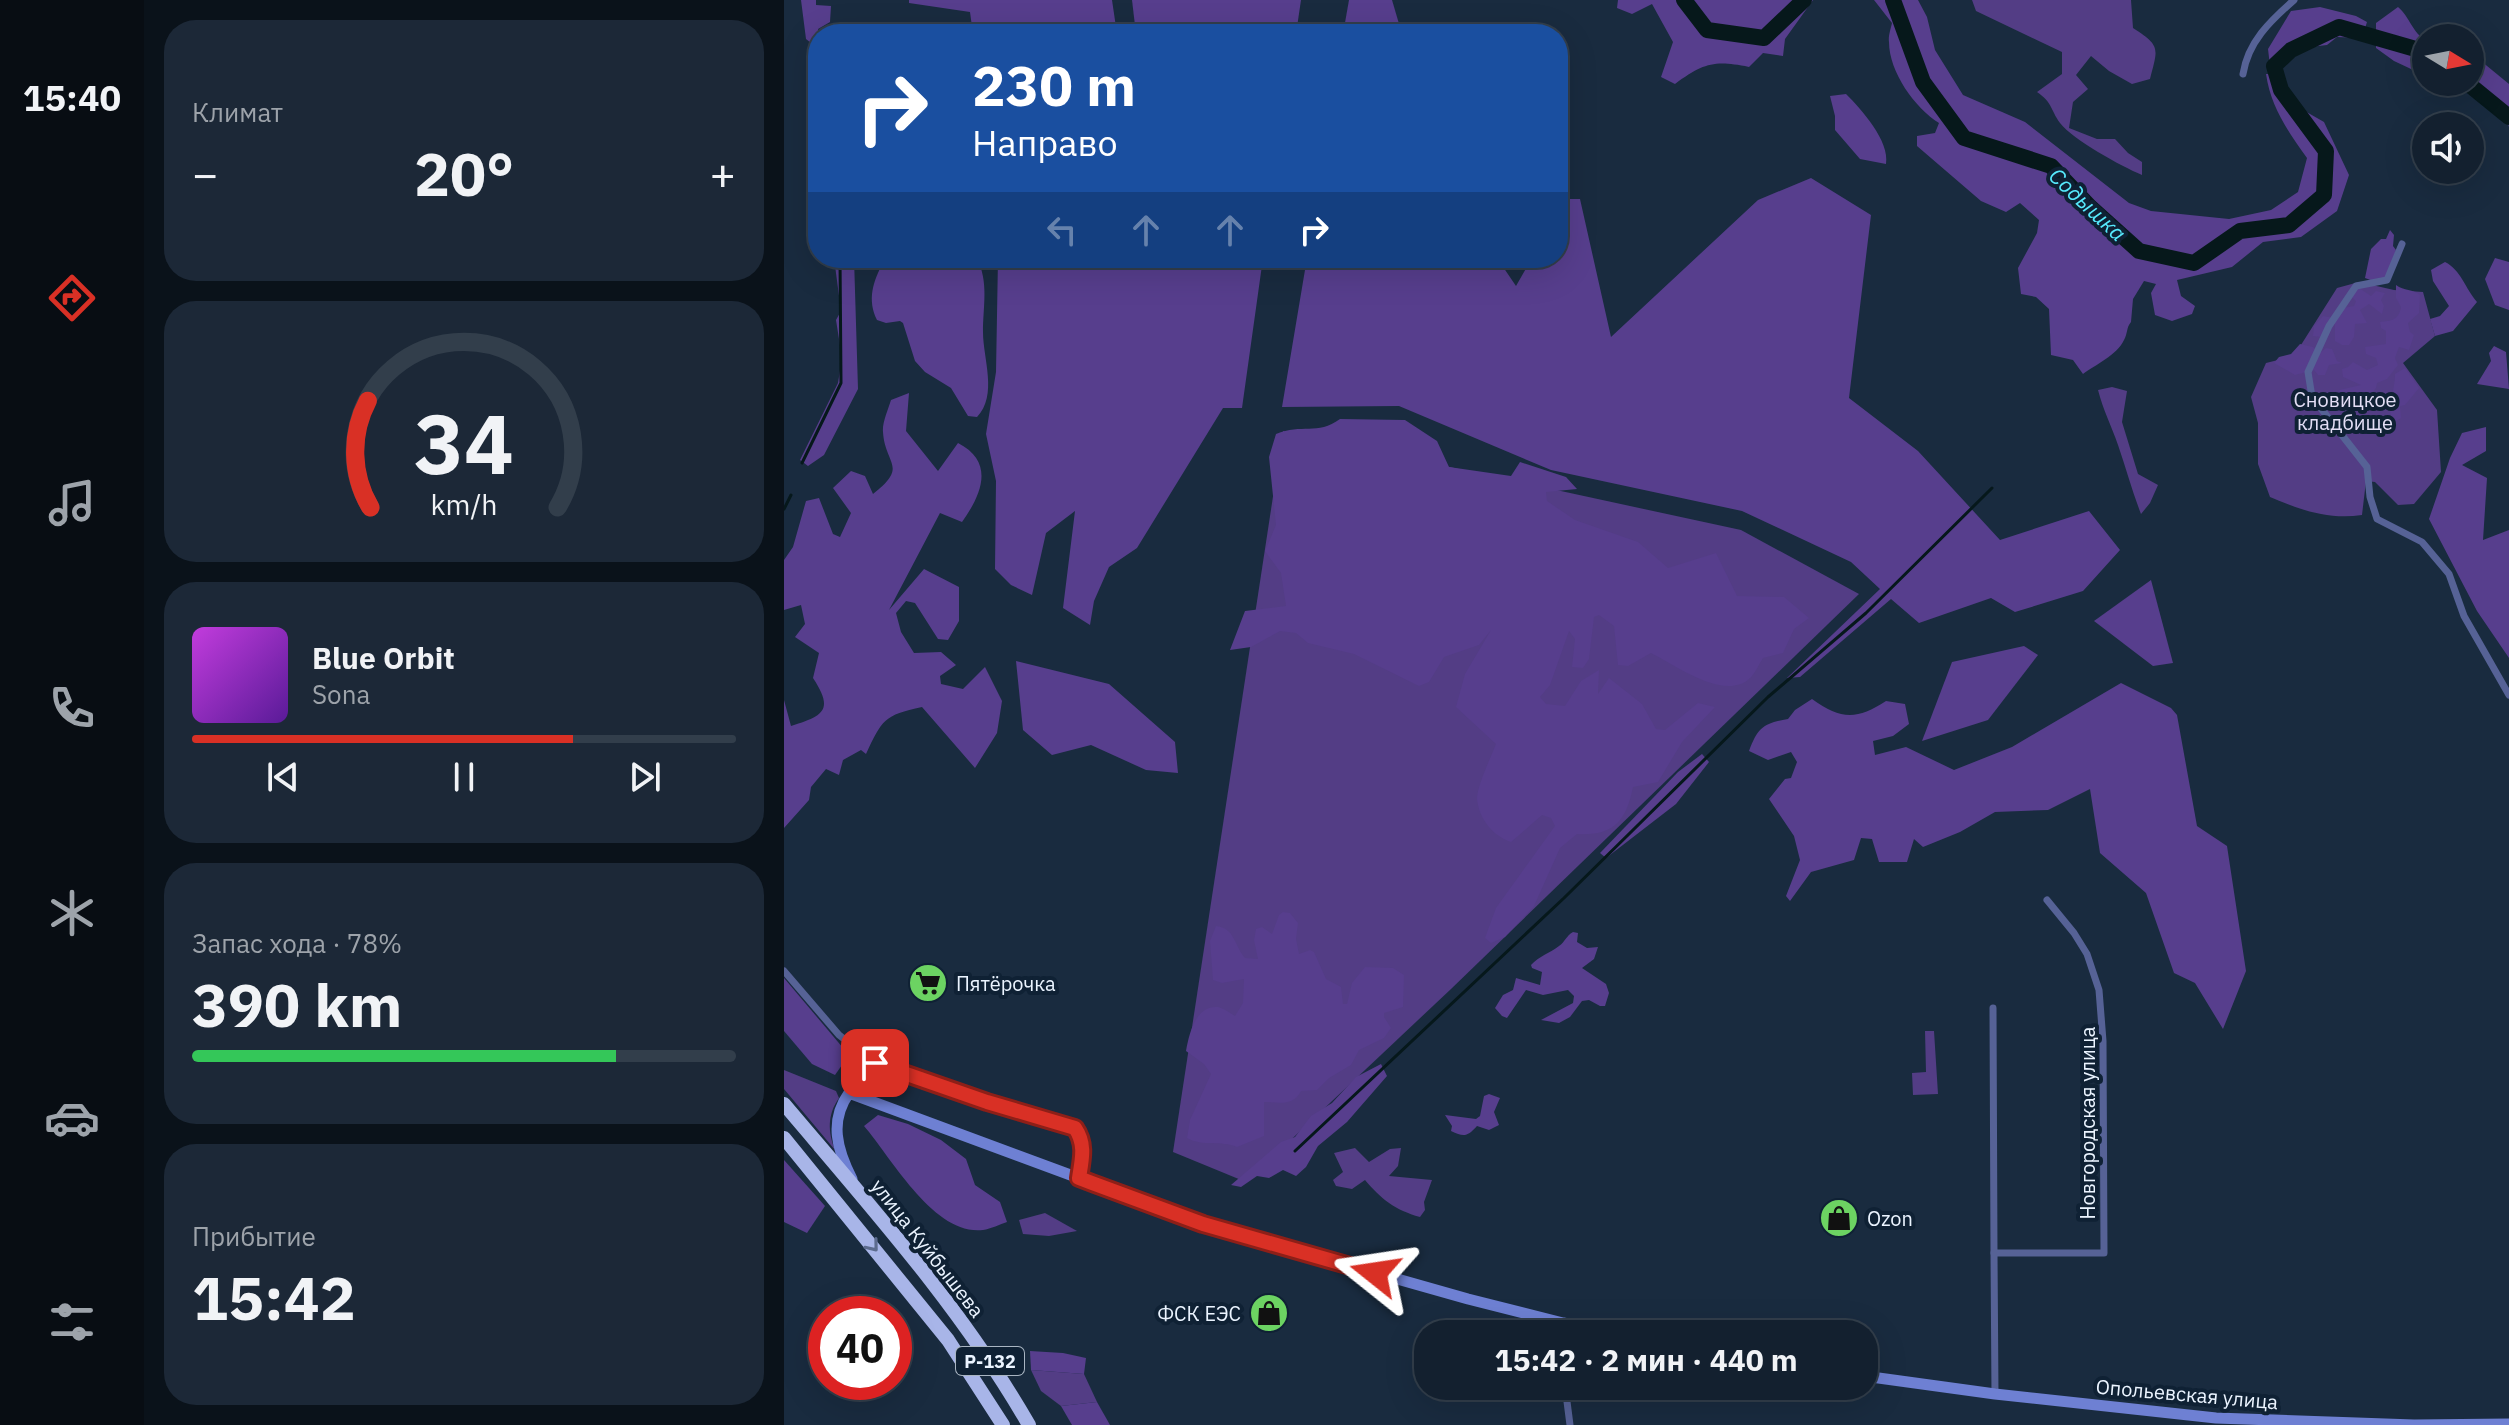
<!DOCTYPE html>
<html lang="ru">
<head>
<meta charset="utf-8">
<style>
	:root { --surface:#13202f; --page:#1c2837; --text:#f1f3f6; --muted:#9da3aa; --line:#323e4b; --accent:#d93025 }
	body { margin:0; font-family:"IBM Plex Sans",sans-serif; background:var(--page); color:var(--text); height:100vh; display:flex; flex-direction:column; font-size:30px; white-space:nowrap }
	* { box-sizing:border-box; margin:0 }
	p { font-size:26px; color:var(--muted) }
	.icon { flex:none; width:44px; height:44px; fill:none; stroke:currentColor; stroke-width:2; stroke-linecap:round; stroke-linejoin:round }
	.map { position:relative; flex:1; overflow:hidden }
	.sheet { display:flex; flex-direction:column; gap:20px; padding:20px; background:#0a121a; width:640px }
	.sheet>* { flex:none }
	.top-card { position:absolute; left:24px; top:24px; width:760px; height:244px; border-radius:32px; box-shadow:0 8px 32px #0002,0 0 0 2px var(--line); background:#1a4fa0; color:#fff; overflow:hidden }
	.needle { width:52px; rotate:100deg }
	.buttons { position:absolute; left:1628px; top:24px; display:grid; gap:16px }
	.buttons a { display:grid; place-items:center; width:72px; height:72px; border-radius:50%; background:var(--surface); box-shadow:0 8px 32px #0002,0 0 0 2px var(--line); font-size:40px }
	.speed { position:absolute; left:24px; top:1296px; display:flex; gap:16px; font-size:40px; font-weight:700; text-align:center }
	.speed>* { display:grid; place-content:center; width:104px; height:104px; border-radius:50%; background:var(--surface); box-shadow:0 8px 32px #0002,0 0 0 2px var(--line); line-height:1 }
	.speed .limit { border:12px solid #d22; background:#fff; color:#111 }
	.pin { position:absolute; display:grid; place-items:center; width:68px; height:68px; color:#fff; margin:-34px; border-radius:16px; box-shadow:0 4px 12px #0006 }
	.me { position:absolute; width:88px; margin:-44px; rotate:285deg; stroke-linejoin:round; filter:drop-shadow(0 0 6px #0008) }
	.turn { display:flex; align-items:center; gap:28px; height:168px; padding:0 32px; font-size:36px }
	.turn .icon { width:104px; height:104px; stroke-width:2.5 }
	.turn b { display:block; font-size:56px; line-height:68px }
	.lanes { display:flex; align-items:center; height:76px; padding:0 32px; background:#0003; justify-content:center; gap:40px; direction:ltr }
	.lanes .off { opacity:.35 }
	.big { font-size:60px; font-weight:800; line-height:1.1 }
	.sheet .tile { flex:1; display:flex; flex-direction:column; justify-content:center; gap:12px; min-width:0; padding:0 28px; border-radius:32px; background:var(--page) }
	.sheet .dial { align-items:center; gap:0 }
	.dial svg { height:208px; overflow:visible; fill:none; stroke:var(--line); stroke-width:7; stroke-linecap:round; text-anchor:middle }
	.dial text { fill:var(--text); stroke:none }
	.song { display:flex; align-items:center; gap:24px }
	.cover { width:96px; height:96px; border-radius:12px; background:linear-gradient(135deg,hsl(290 70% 55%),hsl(270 70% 35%)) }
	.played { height:8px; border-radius:4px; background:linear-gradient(90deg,var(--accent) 70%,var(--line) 70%) }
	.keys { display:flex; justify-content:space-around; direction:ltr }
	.heat { display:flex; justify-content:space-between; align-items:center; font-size:44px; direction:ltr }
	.charge { height:12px; border-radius:6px; background:linear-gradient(90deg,#34c759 78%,var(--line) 0) }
	.trip { position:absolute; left:630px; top:1320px; width:464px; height:80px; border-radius:32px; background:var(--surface); box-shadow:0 8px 32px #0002,0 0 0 2px var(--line); font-weight:800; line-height:80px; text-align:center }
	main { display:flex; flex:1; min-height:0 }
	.tabs { display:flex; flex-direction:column; width:144px; justify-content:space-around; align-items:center; background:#080d13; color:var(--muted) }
	.tabs .icon { width:56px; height:56px }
	.tabs .active { color:var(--accent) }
	.tabs b { font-size:36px; color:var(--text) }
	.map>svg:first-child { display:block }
	.green { fill:#533d85 }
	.forest { fill:#573e8d }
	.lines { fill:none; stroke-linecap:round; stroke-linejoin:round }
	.stream { stroke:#06181b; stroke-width:3 }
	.river { stroke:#06181b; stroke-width:16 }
	.street { stroke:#566296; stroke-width:7 }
	.secondary { stroke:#6e80d3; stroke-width:11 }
	.highway { stroke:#a8b5e8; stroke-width:14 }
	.oneway { stroke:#5c6b8e }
	.route-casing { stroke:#8d1f18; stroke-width:20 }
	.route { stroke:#d93025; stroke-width:14 }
	.labels { text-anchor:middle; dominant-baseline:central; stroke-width:8; stroke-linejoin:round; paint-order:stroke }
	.shield { fill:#0f2134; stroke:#a9b5c2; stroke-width:2 }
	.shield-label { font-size:18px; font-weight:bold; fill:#ebf4ff }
	.park-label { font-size:20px; fill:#e3def5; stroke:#0f2134 }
	.poi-label { font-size:20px; fill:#ebf4ff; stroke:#0f2134; text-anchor:start }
	.street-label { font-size:20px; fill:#ebf4ff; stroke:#0f2134 }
	.water-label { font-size:22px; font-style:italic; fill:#56e9fc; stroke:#0f2134 }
</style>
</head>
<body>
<main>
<nav class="tabs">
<b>15:40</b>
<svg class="icon active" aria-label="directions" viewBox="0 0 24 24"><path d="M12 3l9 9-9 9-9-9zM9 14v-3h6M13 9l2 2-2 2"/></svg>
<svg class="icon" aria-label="music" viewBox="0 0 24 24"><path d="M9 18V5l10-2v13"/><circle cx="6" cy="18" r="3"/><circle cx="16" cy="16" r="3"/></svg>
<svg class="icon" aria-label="phone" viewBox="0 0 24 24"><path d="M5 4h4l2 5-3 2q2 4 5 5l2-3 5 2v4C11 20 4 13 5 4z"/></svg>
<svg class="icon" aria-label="climate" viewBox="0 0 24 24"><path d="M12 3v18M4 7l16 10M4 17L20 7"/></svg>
<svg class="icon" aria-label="car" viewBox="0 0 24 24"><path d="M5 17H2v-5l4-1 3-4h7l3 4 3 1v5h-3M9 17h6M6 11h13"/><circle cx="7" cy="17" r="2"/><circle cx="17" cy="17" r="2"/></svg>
<svg class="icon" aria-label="filters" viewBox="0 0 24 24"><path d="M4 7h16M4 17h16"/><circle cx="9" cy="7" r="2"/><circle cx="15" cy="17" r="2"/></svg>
</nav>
<section class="sheet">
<div class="tile"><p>Климат</p>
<div class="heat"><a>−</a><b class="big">20°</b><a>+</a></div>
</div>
<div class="tile dial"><svg viewBox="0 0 100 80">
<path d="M14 69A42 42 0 1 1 86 69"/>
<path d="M14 69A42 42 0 0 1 13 28" stroke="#d93025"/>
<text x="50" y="56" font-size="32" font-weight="700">34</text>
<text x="50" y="72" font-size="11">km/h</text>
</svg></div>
<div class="tile">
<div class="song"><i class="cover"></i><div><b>Blue Orbit</b><p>Sona</p></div></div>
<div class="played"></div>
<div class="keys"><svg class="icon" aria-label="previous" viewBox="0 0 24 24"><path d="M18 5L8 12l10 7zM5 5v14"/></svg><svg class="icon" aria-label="pause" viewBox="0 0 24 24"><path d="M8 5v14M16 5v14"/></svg><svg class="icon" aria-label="next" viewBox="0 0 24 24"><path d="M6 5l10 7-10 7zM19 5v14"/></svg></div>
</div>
<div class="tile"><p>Запас хода · 78%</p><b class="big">390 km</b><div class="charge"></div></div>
<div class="tile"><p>Прибытие</p><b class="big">15:42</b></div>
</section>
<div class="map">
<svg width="1725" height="1425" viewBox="0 0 1725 1425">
	<rect width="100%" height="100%" fill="#192b3f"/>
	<g class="green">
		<path d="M1188,0H1347L1349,28C1377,46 1374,48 1366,79L1348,84L1325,71L1307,56L1292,75L1304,89L1289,102L1285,128L1313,139H1331L1344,153L1358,162V175C1337,166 1289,140 1276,123C1266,109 1269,103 1253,92L1278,74V52L1192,11Z"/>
		<path d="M1575,282L1610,290L1639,292L1651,336L1619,363L1653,410L1657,472L1630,504L1614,505L1591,482L1582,481L1578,515C1545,520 1516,510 1486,497L1474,464V423L1467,397L1482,363L1510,356L1553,288Z"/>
		<path d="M1328,387L1343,391L1338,422L1354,474L1374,485L1366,503L1357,514C1348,491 1342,468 1334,445C1328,427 1319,410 1314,390Z"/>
		<path d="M499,431L957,530L1075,594L667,989L462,1182L389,1152Z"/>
		<path d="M1141,1031H1150L1154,1094L1129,1095L1128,1073L1142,1072Z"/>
		<path d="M0,1070L52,1091L55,1098C43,1115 44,1132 51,1150L0,1089Z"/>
		<path d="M571,1148L585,1162L606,1149L617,1148L614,1166L605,1176L648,1180L640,1202L641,1210L636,1217C611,1210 597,1199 581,1180L568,1189L552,1186L549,1180L559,1172L550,1153Z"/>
		<path d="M261,1213L293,1231L265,1236L239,1234L235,1220Z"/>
		<path d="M247,1370L300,1374L313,1402L277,1406L257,1391Z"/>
	</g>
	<g class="forest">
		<path d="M17,0H32V5L47,6L46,22L34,29L35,34L32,47L22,39Z"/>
		<path d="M125,0H328L333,34H189L186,12L125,3Z"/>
		<path d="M348,0H517L512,34H352Z"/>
		<path d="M565,0H608L618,34H559Z"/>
		<path d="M834,0H1029L1001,39L999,56L979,53L965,67C930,60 920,63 891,84L877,77L889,42L868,4L848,14L833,8Z"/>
		<path d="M1090,0H1134L1143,17L1151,50L1179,95L1241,122L1345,203L1367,211L1445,219L1487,210L1514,192L1523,158C1504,131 1487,108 1482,74H1489L1493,95L1540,122L1565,175L1553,211L1517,237L1479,242L1448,267L1393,280L1397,296L1411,306L1408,314L1388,321L1371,315L1367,293L1372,284L1360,281L1349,299L1347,322C1342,328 1344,333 1340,340C1333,355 1311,365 1299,374L1289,360L1267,355L1265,309L1252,297L1237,294L1234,268L1253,233L1255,220L1236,203L1222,212L1197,201L1133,146V136L1151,133L1155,123C1131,108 1105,72 1105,42C1104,36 1107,28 1108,23Z"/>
		<path d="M1536,7L1572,16L1583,22L1578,38L1553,37L1543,45L1526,47L1486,66L1484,49L1507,11Z"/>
		<path d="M1614,7C1626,17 1629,34 1642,40V76L1610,61L1592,48V23Z"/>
		<path d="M1686,52L1725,84V127L1724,124L1670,82H1686Z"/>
		<path d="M1062,94C1077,109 1106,141 1102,164L1076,159L1051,130V116L1046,96Z"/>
		<path d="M1027,178L1087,215L1065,398L1134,451L1216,540L1305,511L1336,550L1299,591L1231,612L1207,598L1135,623L1107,599L1016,677L1003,678L1096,589L1067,562L958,511L767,470L615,406L498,407L523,258H713L732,286L748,258H774V214L783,199H796L827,337L974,200Z"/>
		<path d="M1606,230L1610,235L1609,246L1612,250L1604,277L1592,282L1581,278L1587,249L1597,239H1602Z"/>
		<path d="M50,258H70L74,389L40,455L24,466L16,460L54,383L58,358L52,320L57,311Z"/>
		<path d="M128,258H193C205,283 199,306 199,332C199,359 214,395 193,417L184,416L167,388L141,372L131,361L119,323L116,321L102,323L93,320C83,300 89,281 99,263H127Z"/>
		<path d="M214,258H479L458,408H439L353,548L325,567L310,601L306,625L279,608L291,511L262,533L248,595L227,585L211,569L212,481L202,434L212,372Z"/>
		<path d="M1711,258L1725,262V310L1711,305L1701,279Z"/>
		<path d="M1661,262C1677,270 1681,288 1693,302L1669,331L1651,336L1646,319L1656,316L1665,306L1649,281L1647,270Z"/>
		<path d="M1612,285C1620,291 1629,289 1636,295L1635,313L1624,323L1626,332L1630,335L1625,350L1615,347L1611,358L1614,365L1603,379L1593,383L1592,388L1577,408L1568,398L1564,412H1561L1556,403L1555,390L1577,385L1559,377L1558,369L1564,367L1569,362L1583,370L1594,365L1592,358L1582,354L1581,347L1602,344V331L1597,328L1596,322C1607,321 1615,320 1617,307L1612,298Z"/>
		<path d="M1575,288L1587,296L1592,291L1601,293L1597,300L1600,306L1598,314L1585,304L1576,310L1583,323L1571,324L1570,337L1565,345H1558L1551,341V324L1544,326L1537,337L1529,336L1530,326L1539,316L1551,318L1559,308L1570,306L1572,301L1565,294Z"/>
		<path d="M1516,344L1529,347L1536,353L1542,348L1548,349L1553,361L1558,363L1545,365L1541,375H1534L1530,370L1511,375L1490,363L1495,357L1507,354Z"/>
		<path d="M1710,346L1722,352L1725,389L1693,384L1707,361L1705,353Z"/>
		<path d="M1621,368L1635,388L1621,405L1616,406L1617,418L1612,421L1607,418C1604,401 1611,391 1611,374Z"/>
		<path d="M125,393L122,431L154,471L174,443C211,462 198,494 178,522L156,513L105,610L140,569L175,587V621L164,640L154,639L131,603L122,601L112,613L117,632L130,653L157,652L172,665L156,676L157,684L179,689L201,667L218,701L213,733L191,768L138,707C100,715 98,720 82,754L77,750L59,760L55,775L42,769L27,787L25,800L0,828V700L7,726C40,716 50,710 29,678L35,653L11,637L21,624L17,605L0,610V560L9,547L22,501L35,498L49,534L56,537L67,513L49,488L67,471L81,476L89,494C125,466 101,465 99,432C98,423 104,410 107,400Z"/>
		<path d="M556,419L621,420L653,441L665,467L727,476L736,462L782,477L793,489L762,492L763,501L791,520L854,542L884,568L932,553L953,596L1000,597L1025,618L1010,629L999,653L979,658C975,664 971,674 965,679C940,701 891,665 867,653L844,666L834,665L830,626L815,615L810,617L805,659L799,668L788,667L791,639L785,631L766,685L756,697L762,704L781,706L797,681L815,670L814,694L825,678L858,704L872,729L881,730L914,703L931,707L898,742L874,782L849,787C842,822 829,836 793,834L776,848L750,906L721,937L707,943L701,938L712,908L771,826L767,818L758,815L727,842C709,836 695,819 693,799C693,786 707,757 712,744L672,707L681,674L707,630L695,645L660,657L645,682L635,686L570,654L524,643L512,633L496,631L467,647L446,650L461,611L502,606L497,573L481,551L492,525L485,457L492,434C518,423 533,436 556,419Z"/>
		<path d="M1702,427V451L1678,465L1703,478L1699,540L1725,530V658L1693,611L1645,519L1666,458L1678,433Z"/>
		<path d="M1367,580L1389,663L1369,666L1310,621Z"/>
		<path d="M1240,646L1254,655L1204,720L1138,741L1168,662Z"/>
		<path d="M232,661L325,684L391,742L394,773L362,770L307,745L268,755L239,730Z"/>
		<path d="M1337,683L1387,708L1393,715L1413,826L1443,846L1462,971L1439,1029L1411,983L1390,973L1362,893L1316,853L1306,789L1264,810L1211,812L1176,832L1139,847L1130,839L1123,862H1095L1088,839L1077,838L1070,860L1027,872L1006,901L1002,896L1016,860L1010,836L985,799L1001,779L1007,778L1013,762L1007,752L984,760L965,751C974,727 980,723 1004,719L1011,710L1028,699C1057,720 1073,720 1102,701L1121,704L1125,724L1109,736L1089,741L1091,755L1122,747L1170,770L1228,747Z"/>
		<path d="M918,754L925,762L892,804L822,858L816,853L894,772Z"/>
		<path d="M499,912L506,913L514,923L512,939L515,954L526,950L530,952L542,979L557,987L559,1004H563L568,983L581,967L609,968L620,975L619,1007L600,1013V1017L607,1028L600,1038L575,1050L567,1065L545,1078L533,1090L517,1091C509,1107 495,1102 480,1102V1136L453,1147C437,1140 419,1147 403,1138L406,1120L427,1074L420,1064L402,1051C405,1035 411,1005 434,1007C439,1008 446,1013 451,1016L459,1003L460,979L438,983L429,980L426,941L432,926C451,928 450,945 461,958L474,959L470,940L472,929L478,927L488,934L495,915Z"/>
		<path d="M789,932L794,933L793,942L803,948L814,947L810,959L798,968L822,984L825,993L821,1006H816L805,1000L798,1001L786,1017L775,1023L757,1020L789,1003L790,996L784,990L759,995L742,990L723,1018L718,1016L711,1008L719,995L729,990L732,978L756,985L758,972L748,968L747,965C755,956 766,953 775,946C781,942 782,936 789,932Z"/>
		<path d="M0,978L65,1055L51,1075L28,1064L0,1031Z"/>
		<path d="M597,1064L603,1076L563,1122L534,1146L522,1167L512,1176L499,1170L485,1178L473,1176L457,1187L447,1185L497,1142L511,1137L527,1116L548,1103L572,1077Z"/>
		<path d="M705,1094L716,1098L710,1112L715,1125L705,1130L693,1126C683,1137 680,1137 667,1131L668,1126L661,1115L692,1119L696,1116L700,1096Z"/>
		<path d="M94,1115L124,1124L157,1140L182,1159L191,1185L216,1202L223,1222C216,1224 207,1229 199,1230C150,1236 107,1157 80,1126Z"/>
		<path d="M0,1160L41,1206L23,1233L0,1222Z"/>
		<path d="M246,1351L279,1353L302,1358L300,1374L247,1370Z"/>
		<path d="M313,1402L326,1425H288L277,1406Z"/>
	</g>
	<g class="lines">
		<g class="stream">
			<path d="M18,463L57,383L56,258"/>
			<path d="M0,509L7,495"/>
			<path d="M511,1151L780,898L984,697L1082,613L1208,488"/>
		</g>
		<g class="river">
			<path d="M900,0L923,30L980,38L1020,0"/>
			<path d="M1109,0L1139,82L1180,138L1267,166L1306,207L1355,251L1410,263L1456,231L1505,225L1540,195L1542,151L1497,90L1490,66L1507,50L1555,27L1642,52"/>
			<path d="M1682,82L1725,117"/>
		</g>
		<g class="street">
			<path d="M1459,74C1464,42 1486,21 1510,0"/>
			<path d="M1618,244L1603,280L1572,286L1545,326L1524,372L1528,397L1583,467L1586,497L1593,519L1638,542L1665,574L1680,616L1725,695"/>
			<path d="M0,971L55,1035L91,1063L291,1128C302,1144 298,1159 295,1178"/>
			<path d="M1209,1008L1210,1253"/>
			<path d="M65,1093L83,1058"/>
			<path d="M781,1386L786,1425"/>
			<path d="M1211,1394L1210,1253H1320L1319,1041L1315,990L1303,954L1290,933L1263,900"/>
		</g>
		<g class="secondary">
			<path d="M68,1179C53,1150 45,1121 65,1093L419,1224L684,1299L779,1323L840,1334"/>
			<path d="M1080,1376L1211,1394L1432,1418L1630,1425L1725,1424"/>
		</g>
		<g class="highway">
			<path d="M0,1104C87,1207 178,1308 245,1425"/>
			<path d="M0,1138L164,1340L219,1425"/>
		</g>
	</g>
	<defs><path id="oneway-chevron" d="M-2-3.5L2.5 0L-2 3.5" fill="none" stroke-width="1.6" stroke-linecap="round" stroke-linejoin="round" transform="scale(2)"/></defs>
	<use class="oneway" href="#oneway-chevron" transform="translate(89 1246) rotate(51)"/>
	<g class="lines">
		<defs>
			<path id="route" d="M91,1063L203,1102L291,1128C302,1144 298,1159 295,1178L308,1183L419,1224L591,1273"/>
		</defs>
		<use href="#route" class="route-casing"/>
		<use href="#route" class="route"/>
	</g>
	<defs>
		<symbol id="supermarket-disc" viewBox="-11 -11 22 22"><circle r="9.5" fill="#6cd362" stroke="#0f2134"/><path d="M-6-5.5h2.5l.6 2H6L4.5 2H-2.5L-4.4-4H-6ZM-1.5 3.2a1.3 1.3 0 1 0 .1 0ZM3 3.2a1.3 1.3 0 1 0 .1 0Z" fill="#111"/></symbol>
		<symbol id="shop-disc" viewBox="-11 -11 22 22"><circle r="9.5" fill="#6cd362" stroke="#0f2134"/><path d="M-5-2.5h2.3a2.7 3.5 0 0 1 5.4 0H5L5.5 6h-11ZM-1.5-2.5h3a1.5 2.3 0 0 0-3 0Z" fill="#111"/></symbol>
	</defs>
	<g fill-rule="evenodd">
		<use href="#supermarket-disc" x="122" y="961" width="44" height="44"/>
		<use href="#shop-disc" x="1033" y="1196" width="44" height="44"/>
		<use href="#shop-disc" x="463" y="1291" width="44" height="44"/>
	</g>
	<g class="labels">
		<rect class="shield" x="172" y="1347" width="68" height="28" rx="6"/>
		<g class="shield-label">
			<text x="206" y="1361">Р-132</text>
		</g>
		<g class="park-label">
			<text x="1561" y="399">Сновицкое<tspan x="1561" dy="23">кладбище</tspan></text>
		</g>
		<g class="poi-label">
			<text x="172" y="983">Пятёрочка</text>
			<text x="1083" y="1218">Ozon</text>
			<text x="457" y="1313" text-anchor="end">ФСК ЕЭС</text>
		</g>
		<g class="street-label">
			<text transform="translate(1303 1123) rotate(-90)">Новгородская улица</text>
			<text transform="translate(144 1248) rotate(52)">улица Куйбышева</text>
			<text transform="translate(1403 1394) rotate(5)">Опольевская улица</text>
		</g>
		<g class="water-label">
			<text transform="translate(1304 204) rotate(43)">Содышка</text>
		</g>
	</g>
</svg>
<div class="buttons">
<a><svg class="needle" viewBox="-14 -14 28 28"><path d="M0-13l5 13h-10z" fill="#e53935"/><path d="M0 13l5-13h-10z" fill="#9da3aa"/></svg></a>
<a><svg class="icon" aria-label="sound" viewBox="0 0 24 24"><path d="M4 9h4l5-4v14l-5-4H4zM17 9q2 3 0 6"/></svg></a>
</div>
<div class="speed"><div class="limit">40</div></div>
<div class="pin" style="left:91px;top:1063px;background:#d93025"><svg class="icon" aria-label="arrive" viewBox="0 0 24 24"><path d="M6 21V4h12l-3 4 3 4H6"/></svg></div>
<svg class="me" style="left:591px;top:1273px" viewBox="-20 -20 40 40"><path d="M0-17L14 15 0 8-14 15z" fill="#d93025" stroke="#fff" stroke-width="4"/></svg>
<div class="trip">15:42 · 2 мин · 440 m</div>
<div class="top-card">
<div class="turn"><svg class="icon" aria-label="right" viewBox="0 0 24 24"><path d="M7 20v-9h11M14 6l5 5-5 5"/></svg><div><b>230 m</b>Направо</div></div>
<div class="lanes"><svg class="icon off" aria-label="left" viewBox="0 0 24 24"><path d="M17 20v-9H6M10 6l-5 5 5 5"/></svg><svg class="icon off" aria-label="ahead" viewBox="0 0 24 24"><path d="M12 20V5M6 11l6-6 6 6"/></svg><svg class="icon off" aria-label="ahead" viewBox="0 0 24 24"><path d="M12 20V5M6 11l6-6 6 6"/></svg><svg class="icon" aria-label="right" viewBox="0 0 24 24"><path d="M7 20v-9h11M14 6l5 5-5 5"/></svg></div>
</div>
</div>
</main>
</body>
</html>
